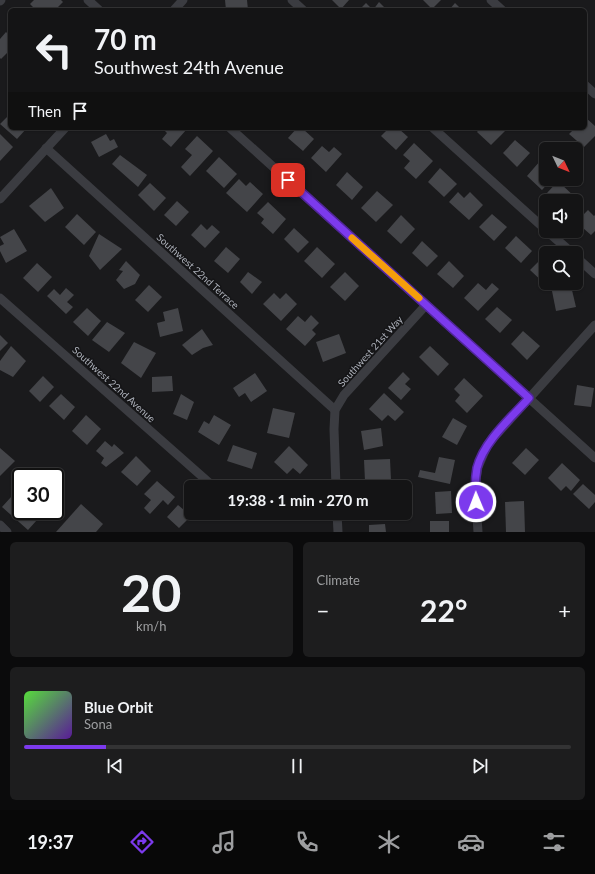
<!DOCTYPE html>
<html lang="en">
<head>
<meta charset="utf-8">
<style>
	:root { --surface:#141415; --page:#1d1d1e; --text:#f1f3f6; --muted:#9d9ea0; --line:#333334; --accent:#7c3aed }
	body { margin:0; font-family:Lato,sans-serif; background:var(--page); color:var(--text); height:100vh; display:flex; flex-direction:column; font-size:15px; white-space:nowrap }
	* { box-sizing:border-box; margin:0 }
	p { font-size:13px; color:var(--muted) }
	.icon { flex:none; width:22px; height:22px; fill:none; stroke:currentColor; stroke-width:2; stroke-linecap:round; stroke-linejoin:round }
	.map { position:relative; height:532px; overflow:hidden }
	.side { display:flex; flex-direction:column; gap:10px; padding:10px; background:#0b0b0c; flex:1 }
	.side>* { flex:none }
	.top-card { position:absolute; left:8px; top:8px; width:579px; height:122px; border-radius:6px; box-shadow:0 1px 3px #0004,0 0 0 1px var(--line); background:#141415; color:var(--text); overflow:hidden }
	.needle { width:26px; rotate:133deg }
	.controls { position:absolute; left:539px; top:142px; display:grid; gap:8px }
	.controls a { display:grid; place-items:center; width:44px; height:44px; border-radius:6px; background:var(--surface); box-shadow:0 1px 3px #0004,0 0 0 1px var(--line); font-size:20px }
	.speed { position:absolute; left:12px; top:468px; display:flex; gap:8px; font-size:20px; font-weight:700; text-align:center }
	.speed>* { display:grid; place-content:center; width:52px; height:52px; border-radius:50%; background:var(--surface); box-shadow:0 1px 3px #0004,0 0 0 1px var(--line); line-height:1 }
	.speed .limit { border:2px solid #111; border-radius:6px; background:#fff; color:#111 }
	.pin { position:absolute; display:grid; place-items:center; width:34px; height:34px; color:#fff; margin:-17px; border-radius:8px; box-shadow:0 2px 6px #0006 }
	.me { position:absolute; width:44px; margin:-22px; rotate:359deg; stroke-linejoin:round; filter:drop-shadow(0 0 3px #0008) }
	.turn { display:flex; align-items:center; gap:14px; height:84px; padding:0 20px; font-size:18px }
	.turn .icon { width:52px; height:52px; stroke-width:2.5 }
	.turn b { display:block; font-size:28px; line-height:34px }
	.then { display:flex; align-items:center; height:38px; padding:0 20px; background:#0003; gap:8px; font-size:15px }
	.big { font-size:30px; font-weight:700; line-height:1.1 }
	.side .widget { flex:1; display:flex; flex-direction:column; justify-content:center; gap:6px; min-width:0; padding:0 14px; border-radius:6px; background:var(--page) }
	.side .dial { align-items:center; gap:0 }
	.dial b { font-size:52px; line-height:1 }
	.song { display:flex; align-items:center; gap:12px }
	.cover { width:48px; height:48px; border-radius:6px; background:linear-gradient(135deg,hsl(110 70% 55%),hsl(270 70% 35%)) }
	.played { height:4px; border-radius:2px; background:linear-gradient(90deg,var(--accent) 15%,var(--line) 15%) }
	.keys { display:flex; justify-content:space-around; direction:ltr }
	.heat { display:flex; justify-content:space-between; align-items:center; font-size:22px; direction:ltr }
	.side .tiles { flex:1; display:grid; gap:10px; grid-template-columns:1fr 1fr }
	.widget:last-child { grid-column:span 2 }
	.trip { position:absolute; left:184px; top:480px; width:228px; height:40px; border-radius:6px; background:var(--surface); box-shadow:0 1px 3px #0004,0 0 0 1px var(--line); font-weight:700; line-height:40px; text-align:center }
	.menu { display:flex; height:64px; justify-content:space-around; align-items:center; background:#080808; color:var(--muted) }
	.menu .icon { width:28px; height:28px }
	.menu .current { color:var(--accent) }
	.menu b { font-size:18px; color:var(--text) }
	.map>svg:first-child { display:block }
	.building { fill:#444549 }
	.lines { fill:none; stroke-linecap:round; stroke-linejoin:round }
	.minor { stroke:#3b3c41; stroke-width:9 }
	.route-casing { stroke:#51269a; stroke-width:10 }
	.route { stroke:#7c3aed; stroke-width:7 }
	.slow { stroke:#f59e0b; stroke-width:7 }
	.labels { text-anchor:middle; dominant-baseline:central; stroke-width:3; stroke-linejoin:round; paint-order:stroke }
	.street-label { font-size:10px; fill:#adb1ba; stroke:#151517 }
</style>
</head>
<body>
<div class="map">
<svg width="595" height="532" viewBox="0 0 595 532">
	<rect width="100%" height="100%" fill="#1a1a1c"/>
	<g class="building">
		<path d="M34,0H61L63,2L55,10H48L46,8L45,10H36L30,4Z"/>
		<path d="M225,0H247L248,10H226Z"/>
		<path d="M332,0H349L341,9Z"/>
		<path d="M423,0H441L432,9Z"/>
		<path d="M379,2L387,10H359L366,3L373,10Z"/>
		<path d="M455,3L462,10H449Z"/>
		<path d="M6,32L10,36V50L1,59L0,58V39Z"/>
		<path d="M10,114V128H27L17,139L0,124Z"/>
		<path d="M585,117L595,126V136L584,147L569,134L575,128H585Z"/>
		<path d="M162,128H186L187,129L171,147L162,139L167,133Z"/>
		<path d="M297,128H302L314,139L303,151L288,138Z"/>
		<path d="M389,128H398L408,137L396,150L381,136Z"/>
		<path d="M480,128H502L505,131L491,145L477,132Z"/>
		<path d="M0,134L13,147L0,161Z"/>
		<path d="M106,134L110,141L114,139L118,147L99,157L91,142Z"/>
		<path d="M197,136L213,151L190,176L181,167L192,155L185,149Z"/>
		<path d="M515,140L530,153L517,167L503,153Z"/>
		<path d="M414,143L433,161L416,179L404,168L410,161L403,155Z"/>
		<path d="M322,146L329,152L334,147L342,154L326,172L311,158Z"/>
		<path d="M120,155L147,175L138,187L112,164Z"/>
		<path d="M219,157L237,174L224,188L206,171Z"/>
		<path d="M540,161L546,167V179H552L542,190L527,176Z"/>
		<path d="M440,168L457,184L444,197L428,182Z"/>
		<path d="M347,172L363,187L352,200L336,185Z"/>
		<path d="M239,179L246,186L250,182L263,194L247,212L226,193Z"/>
		<path d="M558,181L578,200L577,201H556L547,193Z"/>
		<path d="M150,183L166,198L154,211L138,195Z"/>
		<path d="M51,188L64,208L45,222L29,206Z"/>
		<path d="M377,191L393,205L376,222L361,208Z"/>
		<path d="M458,192L464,198L470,192L483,205L469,220L449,202Z"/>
		<path d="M177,201L189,212L176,226L164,215Z"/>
		<path d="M268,202L286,219L273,234L261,223L264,219L257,213Z"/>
		<path d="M588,210L594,216L595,215V231L591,235L576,222Z"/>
		<path d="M77,214L96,232L84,245L65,227Z"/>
		<path d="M492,214L507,227L494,241L479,227Z"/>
		<path d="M401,215L415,229L401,244L387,231Z"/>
		<path d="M201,224L207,230L212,225L220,232L205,248L191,235Z"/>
		<path d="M294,228L309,242L298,253L284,239Z"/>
		<path d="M14,229L27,251L6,263L0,251V246L4,244L0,237Z"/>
		<path d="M99,234L122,249L100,270L89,256Z"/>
		<path d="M516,236L532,251L521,263L505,248Z"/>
		<path d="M422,241L438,256L427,267L412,253Z"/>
		<path d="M226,247L240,259L228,273L214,261Z"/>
		<path d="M317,247L335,264L322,278L304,261Z"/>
		<path d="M541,259L546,264V283H548L546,285L530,270Z"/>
		<path d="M126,261L140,275L135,284L124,289L116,280L123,271L119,270Z"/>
		<path d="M449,261L464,276L453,288L437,274Z"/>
		<path d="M37,263L52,277L38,292L23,278Z"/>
		<path d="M248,272L262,282L252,294L240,282Z"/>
		<path d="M345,272L359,286L345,301L330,287Z"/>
		<path d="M478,283L486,290L492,283L499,289L478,311L464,298Z"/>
		<path d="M149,285L162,297L148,312L135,300Z"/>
		<path d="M571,286L576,307L556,311L552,291Z"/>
		<path d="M66,288L74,295L67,302L73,307L66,314L47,296L54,289L60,295Z"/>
		<path d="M274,293L280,299L286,293L297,304L281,321L263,304Z"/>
		<path d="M497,307L512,320L500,333L485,319Z"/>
		<path d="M87,308L101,321L88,336L73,322Z"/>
		<path d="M178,308L183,331L160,337L157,323L165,321L163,312Z"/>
		<path d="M311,315L319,323L312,330L316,334L305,346L286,329L298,316L305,322Z"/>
		<path d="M107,322L125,333L109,352L92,340Z"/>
		<path d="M202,329L213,345L203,348L192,355L182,345Z"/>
		<path d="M523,331L540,346L527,360L511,344Z"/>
		<path d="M339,334L346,353L323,362L316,342Z"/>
		<path d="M0,335L8,343L0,351Z"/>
		<path d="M134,342L156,353L141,378L121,363Z"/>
		<path d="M11,346L26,361L13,377L0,370V361Z"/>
		<path d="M430,346L449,364L438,376L419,357Z"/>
		<path d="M403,372L410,379L405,384L411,389L401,400L388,388Z"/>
		<path d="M255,373L267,391L251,402L245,393L239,397L233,388Z"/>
		<path d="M43,376L54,387L40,402L29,391Z"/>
		<path d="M172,376L173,391L152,392V377Z"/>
		<path d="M464,378L483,396L467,413L455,401L460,395L454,389Z"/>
		<path d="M577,385L594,388L591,407L574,405Z"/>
		<path d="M384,393L404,412L395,421L388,415L382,421L369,409Z"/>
		<path d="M61,394L75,407L64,420L49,406Z"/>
		<path d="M181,394L194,402L187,420L173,414Z"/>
		<path d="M273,408L295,413L289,438L267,433Z"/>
		<path d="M86,415L101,429L87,445L72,431Z"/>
		<path d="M214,415L231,425L219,445L198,432L204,421L209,424Z"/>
		<path d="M453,418L467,426L457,445L442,437Z"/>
		<path d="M381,428L383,446L364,450L361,431Z"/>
		<path d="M105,441L112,447L114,444L124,453L106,467L101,463L104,458L96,451Z"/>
		<path d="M233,445L257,453L252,469L227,461Z"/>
		<path d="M289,446L308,465L300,474L293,468L287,474L274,462Z"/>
		<path d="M0,448L15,461L0,476Z"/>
		<path d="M526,448L539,460L525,475L512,463Z"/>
		<path d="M136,456L151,471L137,486L121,472Z"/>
		<path d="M439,457L455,460L450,484L418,477L420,470L435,473Z"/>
		<path d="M390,459L391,480L365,481L364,460Z"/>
		<path d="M562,463L580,480L571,491L566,486L561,491L548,478Z"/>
		<path d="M35,470L42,477H29Z"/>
		<path d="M157,481L175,497L168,505L163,500L150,514L144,508L151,500L144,494Z"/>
		<path d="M583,484L595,495V502L589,509L573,494Z"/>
		<path d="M21,486V511H45L28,530L2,507Z"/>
		<path d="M451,491L452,513L436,514L435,492Z"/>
		<path d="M524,501L525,532H506L505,502Z"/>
		<path d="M81,504L103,524L96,532H56Z"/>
		<path d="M178,505L184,510L188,506L191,509V513H194L179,528L167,517Z"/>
		<rect x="430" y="521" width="19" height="11"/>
		<path d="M385,524L386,532H369V525Z"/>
	</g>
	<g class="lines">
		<g class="minor">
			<path d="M88,0L99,10"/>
			<path d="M292,0L303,10"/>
			<path d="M491,0L502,10"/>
			<path d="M0,1L1,0"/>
			<path d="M174,10L183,0"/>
			<path d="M585,85L595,94"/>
			<path d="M230,128L426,305L595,458"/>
			<path d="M433,128L546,230"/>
			<path d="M46,148L335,410"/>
			<path d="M0,199L65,128"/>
			<path d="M547,231L572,253"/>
			<path d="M576,257L595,274"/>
			<path d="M0,298L214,487"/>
			<path d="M336,487L334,429L335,410L344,395L426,305"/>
			<path d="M337,513L338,532"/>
			<path d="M0,525L7,532"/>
			<path d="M478,532L475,486L478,467L488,444L595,325"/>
		</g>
	</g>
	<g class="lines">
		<defs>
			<path id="route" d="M288,180L529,398C511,418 484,441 477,468C475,479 475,490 476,502"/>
		</defs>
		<use href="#route" class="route-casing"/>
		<use href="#route" class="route"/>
		<path class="slow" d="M352,238L419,298"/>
	</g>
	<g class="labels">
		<g class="street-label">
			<text transform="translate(198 271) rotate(42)">Southwest 22nd Terrace</text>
			<text transform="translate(370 351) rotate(-48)">Southwest 21st Way</text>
			<text transform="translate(114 384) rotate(42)">Southwest 22nd Avenue</text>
		</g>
	</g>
</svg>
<div class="controls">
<a><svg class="needle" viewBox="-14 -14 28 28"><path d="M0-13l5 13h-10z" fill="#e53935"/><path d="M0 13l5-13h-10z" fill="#9d9ea0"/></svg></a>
<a><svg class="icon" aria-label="sound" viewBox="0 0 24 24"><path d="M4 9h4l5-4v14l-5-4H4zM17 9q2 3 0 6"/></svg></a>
<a><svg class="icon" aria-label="search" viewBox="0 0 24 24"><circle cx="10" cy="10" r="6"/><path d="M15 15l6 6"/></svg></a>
</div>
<div class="speed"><div class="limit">30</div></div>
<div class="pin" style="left:288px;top:180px;background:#d93025"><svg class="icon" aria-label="arrive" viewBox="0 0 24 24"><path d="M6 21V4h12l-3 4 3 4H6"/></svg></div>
<svg class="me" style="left:476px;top:502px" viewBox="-20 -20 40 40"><circle r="17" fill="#7c3aed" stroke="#fff" stroke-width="3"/><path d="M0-11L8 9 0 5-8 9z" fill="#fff"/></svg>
<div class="trip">19:38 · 1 min · 270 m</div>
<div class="top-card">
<div class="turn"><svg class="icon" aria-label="left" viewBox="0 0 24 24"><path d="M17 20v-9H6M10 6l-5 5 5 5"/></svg><div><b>70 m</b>Southwest 24th Avenue</div></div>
<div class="then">Then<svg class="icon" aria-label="arrive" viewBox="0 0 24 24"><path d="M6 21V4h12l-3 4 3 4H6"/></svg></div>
</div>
</div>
<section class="side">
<div class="tiles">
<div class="widget dial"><b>20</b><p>km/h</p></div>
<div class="widget"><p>Climate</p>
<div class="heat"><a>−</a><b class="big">22°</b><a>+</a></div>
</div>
<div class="widget">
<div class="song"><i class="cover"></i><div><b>Blue Orbit</b><p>Sona</p></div></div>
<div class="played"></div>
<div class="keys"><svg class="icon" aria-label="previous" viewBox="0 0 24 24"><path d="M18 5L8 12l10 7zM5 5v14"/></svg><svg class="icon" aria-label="pause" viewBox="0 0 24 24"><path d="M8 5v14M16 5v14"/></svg><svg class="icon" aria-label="next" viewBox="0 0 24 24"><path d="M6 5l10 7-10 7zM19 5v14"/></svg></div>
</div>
</div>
</section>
<nav class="menu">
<b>19:37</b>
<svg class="icon current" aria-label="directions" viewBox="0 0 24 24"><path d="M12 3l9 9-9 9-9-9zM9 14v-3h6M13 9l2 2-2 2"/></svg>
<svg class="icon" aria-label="music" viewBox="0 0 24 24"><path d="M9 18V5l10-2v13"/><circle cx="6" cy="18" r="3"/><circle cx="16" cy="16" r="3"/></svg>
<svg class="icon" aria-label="phone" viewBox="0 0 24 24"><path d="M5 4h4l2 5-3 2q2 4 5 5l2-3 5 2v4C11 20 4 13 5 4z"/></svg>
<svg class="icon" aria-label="climate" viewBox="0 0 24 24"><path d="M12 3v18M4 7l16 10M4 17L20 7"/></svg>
<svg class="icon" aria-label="car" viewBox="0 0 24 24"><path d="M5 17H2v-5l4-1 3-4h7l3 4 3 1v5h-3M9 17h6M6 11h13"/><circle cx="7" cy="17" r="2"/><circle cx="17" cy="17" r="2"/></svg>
<svg class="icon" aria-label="filters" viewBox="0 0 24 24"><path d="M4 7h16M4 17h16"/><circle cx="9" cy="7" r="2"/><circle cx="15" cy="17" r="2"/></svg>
</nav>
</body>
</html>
